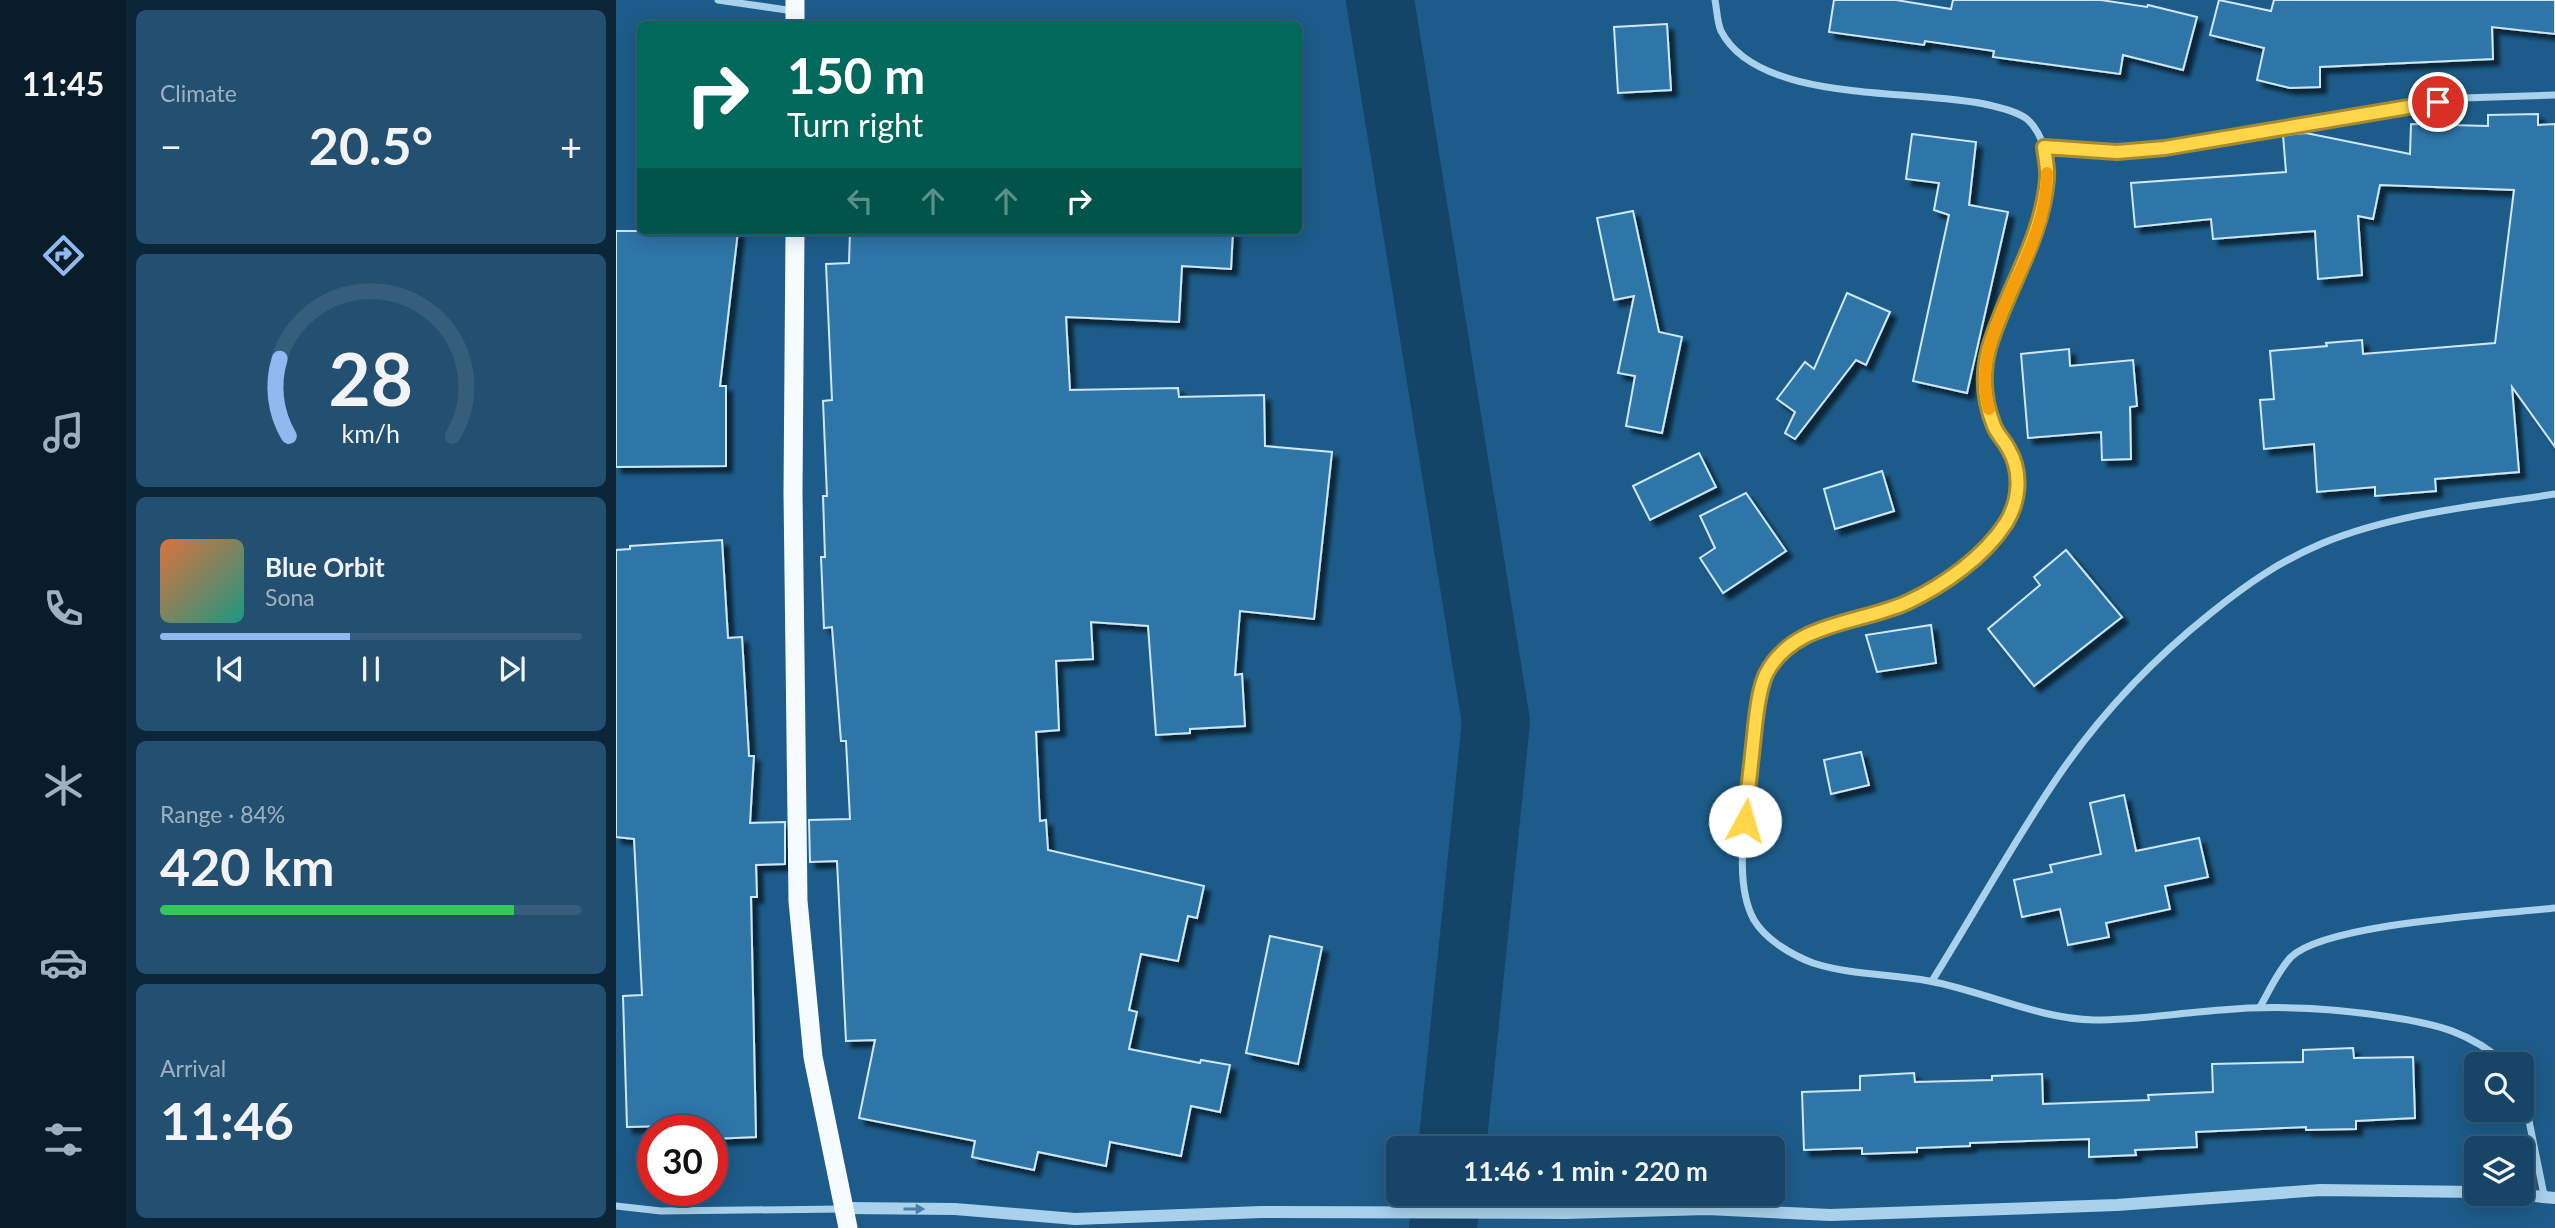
<!DOCTYPE html>
<html lang="en">
<head>
<meta charset="utf-8">
<style>
	:root { --surface:#164568; --page:#234f71; --text:#f1f3f6; --muted:#9eb1c0; --line:#355d7c; --accent:#90b9f0 }
	body { margin:0; font-family:Lato,sans-serif; background:var(--page); color:var(--text); height:100vh; display:flex; flex-direction:column; font-size:26px; white-space:nowrap }
	* { box-sizing:border-box; margin:0 }
	p { font-size:23px; color:var(--muted) }
	.icon { flex:none; width:38px; height:38px; fill:none; stroke:currentColor; stroke-width:2; stroke-linecap:round; stroke-linejoin:round }
	.map { position:relative; flex:1; overflow:hidden }
	.panel { display:flex; flex-direction:column; gap:10px; padding:10px; background:#0c2639; width:490px }
	.panel>* { flex:none }
	.top-card { position:absolute; left:21px; top:21px; width:665px; height:214px; border-radius:10px; box-shadow:0 4px 18px #0003,0 0 0 2px var(--line); background:#00695c; color:#fff; overflow:hidden }
	.controls { position:absolute; left:1848px; top:1052px; display:grid; gap:14px }
	.controls a { display:grid; place-items:center; width:70px; height:70px; border-radius:10px; background:var(--surface); box-shadow:0 4px 18px #0003,0 0 0 2px var(--line); font-size:35px }
	.speed { position:absolute; left:21px; top:1115px; display:flex; gap:14px; font-size:35px; font-weight:700; text-align:center }
	.speed>* { display:grid; place-content:center; width:91px; height:91px; border-radius:50%; background:var(--surface); box-shadow:0 4px 18px #0003,0 0 0 2px var(--line); line-height:1 }
	.speed .limit { border:10px solid #d22; background:#fff; color:#111 }
	.pin { position:absolute; display:grid; place-items:center; width:60px; height:60px; color:#fff; margin:-30px; border:4px solid #fff; border-radius:50%; box-shadow:0 2px 7px #0007 }
	.me { position:absolute; width:77px; margin:-38px; rotate:6deg; stroke-linejoin:round; filter:drop-shadow(0 0 5px #0008) }
	.turn { display:flex; align-items:center; gap:24px; height:147px; padding:0 35px; font-size:32px }
	.turn .icon { width:91px; height:91px; stroke-width:2.5 }
	.turn b { display:block; font-size:49px; line-height:60px }
	.lanes { display:flex; align-items:center; height:66px; padding:0 35px; background:#0003; justify-content:center; gap:35px; direction:ltr }
	.lanes .off { opacity:.35 }
	.big { font-size:52px; font-weight:700; line-height:1.1 }
	.panel .tile { flex:1; display:flex; flex-direction:column; justify-content:center; gap:10px; min-width:0; padding:0 24px; border-radius:10px; background:var(--page) }
	.panel .dial { align-items:center; gap:0 }
	.dial svg { height:182px; overflow:visible; fill:none; stroke:var(--line); stroke-width:7; stroke-linecap:round; text-anchor:middle }
	.dial text { fill:var(--text); stroke:none }
	.song { display:flex; align-items:center; gap:21px }
	.cover { width:84px; height:84px; border-radius:10px; background:linear-gradient(135deg,hsl(20 70% 55%),hsl(170 70% 35%)) }
	.played { height:7px; border-radius:4px; background:linear-gradient(90deg,var(--accent) 45%,var(--line) 45%) }
	.keys { display:flex; justify-content:space-around; direction:ltr }
	.heat { display:flex; justify-content:space-between; align-items:center; font-size:38px; direction:ltr }
	.charge { height:10px; border-radius:5px; background:linear-gradient(90deg,#34c759 84%,var(--line) 0) }
	.trip { position:absolute; left:770px; top:1136px; width:399px; height:70px; border-radius:10px; background:var(--surface); box-shadow:0 4px 18px #0003,0 0 0 2px var(--line); font-weight:700; line-height:70px; text-align:center }
	main { display:flex; flex:1; min-height:0 }
	.menu { display:flex; flex-direction:column; width:126px; justify-content:space-around; align-items:center; background:#091c2a; color:var(--muted) }
	.menu .icon { width:49px; height:49px }
	.menu .on { color:var(--accent) }
	.menu b { font-size:32px; color:var(--text) }
	.map>svg:first-child { display:block }
	.lines { fill:none; stroke-linecap:round; stroke-linejoin:round }
	.river { stroke:#144468; stroke-width:68 }
	.building { fill:#2d75a8; stroke:#cee7f9; stroke-width:2; filter:url(#shadow) }
	.minor { stroke:#a9d1ec; stroke-width:7 }
	.tertiary { stroke:#a9d1ec; stroke-width:12 }
	.trunk { stroke:#f6fbff; stroke-width:19 }
	.oneway { fill:#477fa7 }
	.route-casing { stroke:#a68a30; stroke-width:18 }
	.route { stroke:#ffd54a; stroke-width:12 }
	.slow { stroke:#f59e0b; stroke-width:12 }
</style>
</head>
<body>
<main>
<nav class="menu">
<b>11:45</b>
<svg class="icon on" aria-label="directions" viewBox="0 0 24 24"><path d="M12 3l9 9-9 9-9-9zM9 14v-3h6M13 9l2 2-2 2"/></svg>
<svg class="icon" aria-label="music" viewBox="0 0 24 24"><path d="M9 18V5l10-2v13"/><circle cx="6" cy="18" r="3"/><circle cx="16" cy="16" r="3"/></svg>
<svg class="icon" aria-label="phone" viewBox="0 0 24 24"><path d="M5 4h4l2 5-3 2q2 4 5 5l2-3 5 2v4C11 20 4 13 5 4z"/></svg>
<svg class="icon" aria-label="climate" viewBox="0 0 24 24"><path d="M12 3v18M4 7l16 10M4 17L20 7"/></svg>
<svg class="icon" aria-label="car" viewBox="0 0 24 24"><path d="M5 17H2v-5l4-1 3-4h7l3 4 3 1v5h-3M9 17h6M6 11h13"/><circle cx="7" cy="17" r="2"/><circle cx="17" cy="17" r="2"/></svg>
<svg class="icon" aria-label="filters" viewBox="0 0 24 24"><path d="M4 7h16M4 17h16"/><circle cx="9" cy="7" r="2"/><circle cx="15" cy="17" r="2"/></svg>
</nav>
<section class="panel">
<div class="tile"><p>Climate</p>
<div class="heat"><a>−</a><b class="big">20.5°</b><a>+</a></div>
</div>
<div class="tile dial"><svg viewBox="0 0 100 80">
<path d="M14 69A42 42 0 1 1 86 69"/>
<path d="M14 69A42 42 0 0 1 10 35" stroke="#90b9f0"/>
<text x="50" y="56" font-size="32" font-weight="700">28</text>
<text x="50" y="72" font-size="11">km/h</text>
</svg></div>
<div class="tile">
<div class="song"><i class="cover"></i><div><b>Blue Orbit</b><p>Sona</p></div></div>
<div class="played"></div>
<div class="keys"><svg class="icon" aria-label="previous" viewBox="0 0 24 24"><path d="M18 5L8 12l10 7zM5 5v14"/></svg><svg class="icon" aria-label="pause" viewBox="0 0 24 24"><path d="M8 5v14M16 5v14"/></svg><svg class="icon" aria-label="next" viewBox="0 0 24 24"><path d="M6 5l10 7-10 7zM19 5v14"/></svg></div>
</div>
<div class="tile"><p>Range · 84%</p><b class="big">420 km</b><div class="charge"></div></div>
<div class="tile"><p>Arrival</p><b class="big">11:46</b></div>
</section>
<div class="map">
<svg width="1939" height="1228" viewBox="0 0 1939 1228">
	<defs>
		<filter id="shadow"><feDropShadow dx="6" dy="6" stdDeviation="2" flood-color="#0009"/></filter>
	</defs>
	<rect width="100%" height="100%" fill="#1d5c8a"/>
	<g class="lines">
		<g class="river">
			<path d="M764,0L880,722L836,1148"/>
			<path d="M827,1228L831,1194"/>
		</g>
	</g>
	<g class="building">
		<path d="M1218,0H1280L1335,9L1337,0H1485L1531,7L1532,5L1581,17L1567,70L1507,55L1504,74L1377,57L1378,51L1309,41L1308,45L1213,32Z"/>
		<path d="M1603,0L1655,11L1658,0H1939V34L1876,27L1877,59L1704,67V87L1674,88L1641,80L1648,48L1594,35Z"/>
		<path d="M1051,24L1055,90L1002,93L998,27Z"/>
		<path d="M1922,114V125L1939,124V447L1896,387L1903,472L1819,479L1820,491L1759,496V487L1701,492L1698,444L1648,449L1644,400L1658,399L1654,351L1711,346L1710,343L1746,340L1747,354L1879,343L1898,190L1764,185L1757,219L1742,216L1746,275L1702,279L1699,231L1597,239L1595,219L1519,227L1515,183L1670,172L1667,135L1690,133L1794,154L1795,124L1872,126V115Z"/>
		<path d="M1296,134L1360,142L1353,205L1392,212L1351,393L1297,381L1333,215L1318,210L1323,183L1290,179Z"/>
		<path d="M1017,211L1043,332L1066,337L1046,433L1010,426L1019,376L1002,373L1018,296L998,300L981,218Z"/>
		<path d="M0,231H122L104,386H110V466L0,467Z"/>
		<path d="M234,231H617L615,269L566,266L563,322L450,317L454,390L562,388L563,397L648,395L649,446L716,452L698,619L624,611L619,675L626,674L629,726L574,729V733L540,735L532,626L475,622L477,659L440,661L443,730L420,732L424,821L430,820L432,850L588,886L581,918L572,916L562,961L525,954L513,1010L521,1012L513,1049L584,1063L585,1060L614,1065L604,1112L575,1106L565,1156L494,1142L490,1166L422,1152L418,1170L356,1157L359,1141L243,1118L259,1040L230,1041L221,861L194,862L193,820L234,819L230,741H225L216,627L208,628L205,557H209L207,496H211L207,401L216,400L210,264L233,263Z"/>
		<path d="M1231,293L1274,312L1250,365L1240,360L1179,439L1169,433L1179,412L1161,399L1189,362L1198,369Z"/>
		<path d="M1453,349L1454,366L1517,360L1521,406L1514,407L1515,459L1486,460L1485,432L1412,438L1405,354Z"/>
		<path d="M1083,453L1100,487L1034,520L1017,486Z"/>
		<path d="M1266,471L1278,511L1219,529L1208,489Z"/>
		<path d="M1130,493L1170,551L1107,593L1084,558L1099,548L1084,516Z"/>
		<path d="M106,540L112,638L126,637L133,756H138L134,823L169,822V864L140,865L141,897H135L140,1137L96,1139V1130H52V1126L11,1127L7,996L26,995L18,839L0,837V550L14,549V546Z"/>
		<path d="M1450,550L1506,617L1418,686L1372,629L1424,585L1418,577Z"/>
		<path d="M1315,625L1320,663L1261,672L1250,635Z"/>
		<path d="M1245,752L1253,785L1215,794L1208,760Z"/>
		<path d="M1508,795L1520,851L1583,838L1592,877L1549,886L1554,909L1490,923L1493,937L1452,945L1444,909L1406,917L1398,880L1436,872L1434,865L1485,854L1474,803Z"/>
		<path d="M654,936L706,947L682,1064L630,1053Z"/>
		<path d="M1737,1048L1738,1058L1797,1057L1799,1118L1740,1121V1129L1690,1130V1127L1580,1132L1581,1147L1519,1150L1520,1155L1473,1157V1139L1354,1143V1146L1301,1148V1152L1246,1154V1148L1188,1150L1186,1092L1244,1090V1076L1298,1073L1299,1082L1376,1080V1076L1426,1074L1427,1104L1533,1100L1532,1095L1597,1092L1596,1064L1687,1062V1050Z"/>
	</g>
	<g class="lines">
		<g class="minor">
			<path d="M102,0L178,11"/>
			<path d="M1099,0C1101,10 1101,22 1105,31C1143,105 1302,88 1373,105C1385,108 1403,112 1412,120C1419,126 1426,139 1428,148C1450,235 1362,306 1370,392C1374,443 1423,465 1391,520C1370,555 1329,584 1294,601C1246,623 1172,622 1149,679C1135,714 1136,757 1132,794C1128,831 1119,886 1138,920C1150,940 1176,955 1197,963C1234,975 1275,974 1313,981C1368,991 1422,1019 1478,1020C1521,1020 1562,1013 1605,1010C1662,1005 1718,1008 1774,1017C1821,1024 1854,1032 1890,1064"/>
			<path d="M1428,147L1501,152L1549,148L1847,98L1939,95"/>
			<path d="M1316,981C1358,914 1396,844 1441,778C1483,716 1536,660 1595,613C1631,584 1664,561 1707,543C1780,513 1861,506 1939,494"/>
			<path d="M1644,1007C1653,991 1662,971 1675,957C1710,923 1885,914 1939,908"/>
			<path d="M1906,1093L1909,1101L1928,1195"/>
			<path d="M0,1206L45,1211L226,1209"/>
		</g>
		<g class="tertiary">
			<path d="M1896,1194L1939,1198"/>
			<path d="M230,1208L339,1209L459,1219L645,1212L949,1213L1091,1209L1214,1215L1501,1205L1704,1190L1860,1192"/>
		</g>
		<g class="trunk">
			<path d="M179,24V0"/>
			<path d="M179,231L177,492L182,901L197,1057L232,1228"/>
		</g>
	</g>
	<defs><path id="oneway-solid" d="M-6-.8H1V-3.2L6.5 0L1 3.2V.8H-6Z" transform="scale(1.75)"/></defs>
	<use class="oneway" href="#oneway-solid" transform="translate(298 1209)"/>
	<g class="lines">
		<defs>
			<path id="route" d="M1129,821C1132,789 1136,757 1139,726C1141,710 1143,689 1150,674C1177,621 1245,624 1292,602C1328,585 1368,557 1390,523C1404,500 1406,471 1392,448C1388,440 1381,434 1378,426C1368,401 1366,374 1373,348C1390,290 1426,240 1431,179C1432,168 1429,157 1428,147L1501,152L1549,148L1822,102"/>
		</defs>
		<use href="#route" class="route-casing"/>
		<use href="#route" class="route"/>
		<path class="slow" d="M1373,409C1355,350 1400,291 1418,238C1426,217 1431,195 1431,173"/>
	</g>
</svg>
<div class="controls">
<a><svg class="icon" aria-label="search" viewBox="0 0 24 24"><circle cx="10" cy="10" r="6"/><path d="M15 15l6 6"/></svg></a>
<a><svg class="icon" aria-label="layers" viewBox="0 0 24 24"><path d="M12 4l9 5-9 5-9-5zM3 14l9 5 9-5"/></svg></a>
</div>
<div class="speed"><div class="limit">30</div></div>
<div class="pin" style="left:1822px;top:102px;background:#d93025"><svg class="icon" aria-label="arrive" viewBox="0 0 24 24"><path d="M6 21V4h12l-3 4 3 4H6"/></svg></div>
<svg class="me" style="left:1129px;top:821px" viewBox="-20 -20 40 40"><circle r="19" fill="#fff"/><path d="M0-13L10 11 0 6-10 11z" fill="#ffd54a"/></svg>
<div class="trip">11:46 · 1 min · 220 m</div>
<div class="top-card">
<div class="turn"><svg class="icon" aria-label="right" viewBox="0 0 24 24"><path d="M7 20v-9h11M14 6l5 5-5 5"/></svg><div><b>150 m</b>Turn right</div></div>
<div class="lanes"><svg class="icon off" aria-label="left" viewBox="0 0 24 24"><path d="M17 20v-9H6M10 6l-5 5 5 5"/></svg><svg class="icon off" aria-label="ahead" viewBox="0 0 24 24"><path d="M12 20V5M6 11l6-6 6 6"/></svg><svg class="icon off" aria-label="ahead" viewBox="0 0 24 24"><path d="M12 20V5M6 11l6-6 6 6"/></svg><svg class="icon" aria-label="right" viewBox="0 0 24 24"><path d="M7 20v-9h11M14 6l5 5-5 5"/></svg></div>
</div>
</div>
</main>
</body>
</html>
